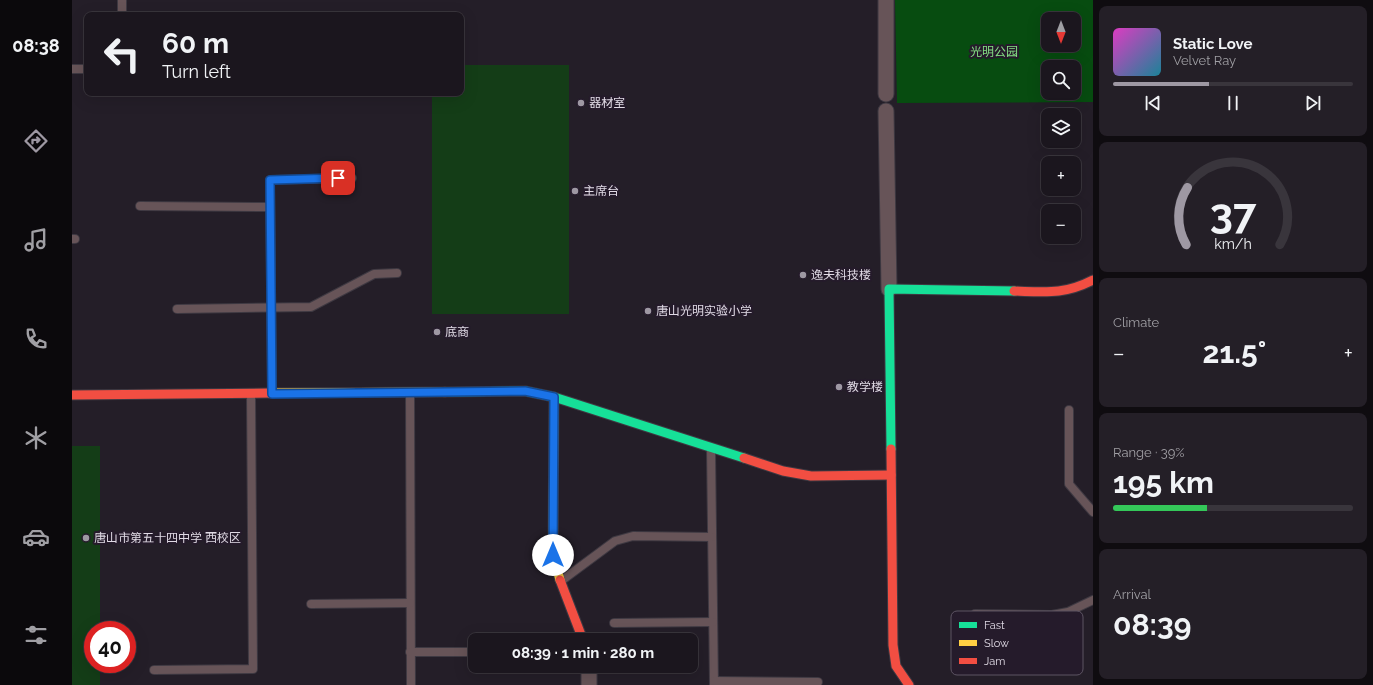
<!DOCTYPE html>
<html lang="en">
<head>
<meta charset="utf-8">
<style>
	:root { --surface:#1b161e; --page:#241f27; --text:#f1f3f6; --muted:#a09fa4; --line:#39353c; --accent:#9e98a3 }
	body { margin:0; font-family:Raleway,"Noto Sans SC",sans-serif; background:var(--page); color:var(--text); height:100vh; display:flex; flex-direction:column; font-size:15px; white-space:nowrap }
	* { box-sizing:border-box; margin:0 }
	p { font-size:13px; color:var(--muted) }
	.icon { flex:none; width:22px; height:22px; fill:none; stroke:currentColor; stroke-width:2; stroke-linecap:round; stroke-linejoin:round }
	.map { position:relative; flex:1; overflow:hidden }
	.panel { display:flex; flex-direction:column; gap:6px; padding:6px; background:#0f0c10; width:280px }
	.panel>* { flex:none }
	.guide { position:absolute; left:12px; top:12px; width:380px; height:84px; border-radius:8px; box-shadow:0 4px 16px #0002,0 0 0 1px var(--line); background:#1b161e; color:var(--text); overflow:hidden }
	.needle { width:26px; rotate:180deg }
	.buttons { position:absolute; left:969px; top:12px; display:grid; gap:8px }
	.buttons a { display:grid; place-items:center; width:40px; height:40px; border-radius:8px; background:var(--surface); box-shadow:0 4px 16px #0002,0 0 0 1px var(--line); font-size:20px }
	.speed { position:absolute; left:12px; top:621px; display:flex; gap:8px; font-size:20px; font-weight:700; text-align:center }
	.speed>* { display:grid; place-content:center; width:52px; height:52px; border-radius:50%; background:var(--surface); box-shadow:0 4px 16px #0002,0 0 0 1px var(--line); line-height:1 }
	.speed .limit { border:6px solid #d22; background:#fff; color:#111 }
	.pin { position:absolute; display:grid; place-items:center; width:34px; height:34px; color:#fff; margin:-17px; border-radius:8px; box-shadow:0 2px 6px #0006 }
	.me { position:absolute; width:44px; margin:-22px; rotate:0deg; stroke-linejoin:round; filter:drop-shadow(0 0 3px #0008) }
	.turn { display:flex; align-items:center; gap:14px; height:84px; padding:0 12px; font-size:18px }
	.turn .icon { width:52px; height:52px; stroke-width:2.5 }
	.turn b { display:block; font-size:28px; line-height:34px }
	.big { font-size:30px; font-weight:700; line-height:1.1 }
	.panel .tile { flex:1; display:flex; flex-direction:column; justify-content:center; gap:6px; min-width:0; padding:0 14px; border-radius:8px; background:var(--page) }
	.panel .dial { align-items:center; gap:0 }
	.dial svg { height:104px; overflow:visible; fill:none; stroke:var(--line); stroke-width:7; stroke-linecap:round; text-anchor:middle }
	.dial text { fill:var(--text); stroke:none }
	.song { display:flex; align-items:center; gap:12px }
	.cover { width:48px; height:48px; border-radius:6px; background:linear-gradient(135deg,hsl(310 70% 55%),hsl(190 70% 35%)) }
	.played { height:4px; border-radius:2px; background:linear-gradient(90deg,var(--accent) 40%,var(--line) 40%) }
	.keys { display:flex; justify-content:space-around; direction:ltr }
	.heat { display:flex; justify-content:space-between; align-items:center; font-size:22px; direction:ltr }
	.charge { height:6px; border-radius:3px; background:linear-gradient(90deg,#34c759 39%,var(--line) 0) }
	.trip { position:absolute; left:396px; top:633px; width:230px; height:40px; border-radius:8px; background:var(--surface); box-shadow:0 4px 16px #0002,0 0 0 1px var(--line); font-weight:700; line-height:40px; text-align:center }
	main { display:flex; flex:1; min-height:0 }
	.tab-bar { display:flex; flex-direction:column; width:72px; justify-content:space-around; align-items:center; background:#0b090c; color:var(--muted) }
	.tab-bar .icon { width:28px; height:28px }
	.tab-bar .current { color:var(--accent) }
	.tab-bar b { font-size:18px; color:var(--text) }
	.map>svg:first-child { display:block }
	.green { fill:#143d17 }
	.forest { fill:#074c10; fill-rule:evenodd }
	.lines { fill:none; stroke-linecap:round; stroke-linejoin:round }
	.lane-casing { stroke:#3e3942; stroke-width:10 }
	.street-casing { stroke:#3e3942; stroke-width:17 }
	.fast-casing { stroke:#3e3942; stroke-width:11 }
	.slow-casing { stroke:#3e3942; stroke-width:11 }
	.jam-casing { stroke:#3e3942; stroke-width:11 }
	.lane { stroke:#675458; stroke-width:8 }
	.street { stroke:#675458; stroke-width:15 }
	.fast { stroke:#16e098; stroke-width:9 }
	.slow { stroke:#ffcf43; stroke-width:9 }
	.jam { stroke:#f24e42; stroke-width:9 }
	.route-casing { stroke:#114b97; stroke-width:10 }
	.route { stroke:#1a73e8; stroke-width:7 }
	.poi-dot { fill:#9e98a3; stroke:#251b2b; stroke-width:1.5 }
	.labels { text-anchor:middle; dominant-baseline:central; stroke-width:4; stroke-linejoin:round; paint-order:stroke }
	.park-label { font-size:12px; fill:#85e084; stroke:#251b2b }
	.poi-label { font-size:12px; fill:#e0dae5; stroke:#251b2b; text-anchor:start }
	.key { fill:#251b2b; stroke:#5d5463; stroke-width:1 }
	.key-label { font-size:11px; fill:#e0dae5 }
</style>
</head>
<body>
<main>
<nav class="tab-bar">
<b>08:38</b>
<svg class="icon current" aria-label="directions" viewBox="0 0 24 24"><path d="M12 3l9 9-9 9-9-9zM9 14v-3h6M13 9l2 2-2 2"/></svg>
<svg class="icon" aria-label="music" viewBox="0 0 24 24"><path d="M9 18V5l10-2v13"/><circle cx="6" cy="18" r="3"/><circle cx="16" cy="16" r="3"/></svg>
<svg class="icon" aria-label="phone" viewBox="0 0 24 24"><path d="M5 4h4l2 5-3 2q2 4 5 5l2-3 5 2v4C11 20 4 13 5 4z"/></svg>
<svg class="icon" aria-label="climate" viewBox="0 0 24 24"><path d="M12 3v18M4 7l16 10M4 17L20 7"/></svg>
<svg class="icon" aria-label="car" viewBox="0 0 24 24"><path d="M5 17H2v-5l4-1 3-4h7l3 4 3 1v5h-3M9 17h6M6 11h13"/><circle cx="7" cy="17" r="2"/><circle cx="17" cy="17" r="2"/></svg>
<svg class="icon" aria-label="filters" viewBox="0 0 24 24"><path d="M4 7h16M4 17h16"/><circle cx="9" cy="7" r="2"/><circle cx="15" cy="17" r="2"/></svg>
</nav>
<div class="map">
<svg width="1021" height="685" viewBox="0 0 1021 685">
	<rect width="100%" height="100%" fill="#241e28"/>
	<g class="green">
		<path d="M389,65H497V314H360V93H389Z"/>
		<path d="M0,446H28V630H21V664H28V685H0Z"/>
	</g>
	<path class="forest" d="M823,0H1021V102L825,103ZM976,19H1002V45H976ZM976,67H1002V93H976Z"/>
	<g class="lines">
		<defs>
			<g id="lane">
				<path d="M50,0V15"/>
				<path d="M0,69H15"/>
				<path d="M68,206L198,207"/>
				<path d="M0,239H3"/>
				<path d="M105,309L239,307L302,274L325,273"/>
				<path d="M200,393L198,180L280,178"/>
				<path d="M338,393L339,685"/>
				<path d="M997,410V484L1021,512"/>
				<path d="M639,450L642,685"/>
				<path d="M489,581L543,541L561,536L640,537"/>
				<path d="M239,604L338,603"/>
				<path d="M903,614L980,615L996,612L1021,600"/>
				<path d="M542,623L641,622"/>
				<path d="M338,652H403"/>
				<path d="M82,670L181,669L179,395"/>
				<path d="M642,681L746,682"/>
			</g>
			<g id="street">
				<path d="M814,0V94"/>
				<path d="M814,111L817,289"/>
				<path d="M517,685V666"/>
			</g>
			<g id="fast">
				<path d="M373,392L453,391L482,397L672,458"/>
				<path d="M819,449L817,289L942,291"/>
			</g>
			<g id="slow">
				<path d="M198,393L373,392"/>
				<path d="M482,397L481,555L488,580"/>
			</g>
			<g id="jam">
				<path d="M942,291C973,292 992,295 1021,280"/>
				<path d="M0,395L198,393"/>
				<path d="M819,449L821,645L824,666L837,685"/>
				<path d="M672,458L711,471L739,476L819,475"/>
				<path d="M488,580L511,640"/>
			</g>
		</defs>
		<use href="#lane" class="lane-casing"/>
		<use href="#street" class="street-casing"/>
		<use href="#fast" class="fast-casing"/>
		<use href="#slow" class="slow-casing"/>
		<use href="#jam" class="jam-casing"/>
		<use href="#lane" class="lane"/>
		<use href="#street" class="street"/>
		<use href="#fast" class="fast"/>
		<use href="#slow" class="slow"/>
		<use href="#jam" class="jam"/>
	</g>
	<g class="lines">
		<defs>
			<path id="route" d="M266,178L198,180L200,394L453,391L482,397L481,555"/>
		</defs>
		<use href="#route" class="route-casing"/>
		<use href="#route" class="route"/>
	</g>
	<g class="poi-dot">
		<circle cx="509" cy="103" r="4"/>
		<circle cx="503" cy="191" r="4"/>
		<circle cx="731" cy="275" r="4"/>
		<circle cx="576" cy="311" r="4"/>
		<circle cx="365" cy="332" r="4"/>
		<circle cx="767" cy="387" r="4"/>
		<circle cx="14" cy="538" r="4"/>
	</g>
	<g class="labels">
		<g class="park-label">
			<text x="922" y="52">光明公园</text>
		</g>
		<g class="poi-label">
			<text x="517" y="103">器材室</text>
			<text x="511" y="191">主席台</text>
			<text x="739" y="275">逸夫科技楼</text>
			<text x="584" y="311">唐山光明实验小学</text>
			<text x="373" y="332">底商</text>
			<text x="775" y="387">教学楼</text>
			<text x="22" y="538">唐山市第五十四中学 西校区</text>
		</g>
	</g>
	<rect x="879" y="611" width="132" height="64" rx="6" class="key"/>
	<rect x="887" y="622" width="18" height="6" fill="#16e098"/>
	<rect x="887" y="640" width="18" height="6" fill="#ffcf43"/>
	<rect x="887" y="658" width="18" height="6" fill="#f24e42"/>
	<g class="key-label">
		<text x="912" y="629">Fast</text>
		<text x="912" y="647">Slow</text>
		<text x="912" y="665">Jam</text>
	</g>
</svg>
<div class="buttons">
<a><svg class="needle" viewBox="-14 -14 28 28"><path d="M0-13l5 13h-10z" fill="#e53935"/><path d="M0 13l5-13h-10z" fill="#a09fa4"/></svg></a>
<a><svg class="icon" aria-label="search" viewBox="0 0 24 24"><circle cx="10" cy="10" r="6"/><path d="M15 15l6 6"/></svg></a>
<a><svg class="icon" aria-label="layers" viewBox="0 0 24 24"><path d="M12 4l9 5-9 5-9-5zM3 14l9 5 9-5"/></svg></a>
<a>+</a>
<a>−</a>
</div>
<div class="speed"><div class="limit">40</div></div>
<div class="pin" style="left:266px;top:178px;background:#d93025"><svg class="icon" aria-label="arrive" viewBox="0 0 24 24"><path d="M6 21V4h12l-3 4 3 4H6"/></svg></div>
<svg class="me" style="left:481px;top:555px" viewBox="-20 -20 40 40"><circle r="19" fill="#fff"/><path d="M0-13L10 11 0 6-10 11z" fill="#1a73e8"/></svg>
<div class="trip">08:39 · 1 min · 280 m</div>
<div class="guide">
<div class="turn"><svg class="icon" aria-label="left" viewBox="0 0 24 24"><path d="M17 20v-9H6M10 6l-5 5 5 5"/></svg><div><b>60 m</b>Turn left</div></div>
</div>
</div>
<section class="panel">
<div class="tile">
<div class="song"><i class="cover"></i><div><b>Static Love</b><p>Velvet Ray</p></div></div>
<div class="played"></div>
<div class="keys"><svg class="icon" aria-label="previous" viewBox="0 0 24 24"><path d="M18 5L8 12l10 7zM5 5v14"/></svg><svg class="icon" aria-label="pause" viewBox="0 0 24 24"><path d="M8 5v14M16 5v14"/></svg><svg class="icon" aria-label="next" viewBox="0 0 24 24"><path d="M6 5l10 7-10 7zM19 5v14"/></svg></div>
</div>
<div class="tile dial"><svg viewBox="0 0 100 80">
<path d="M14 69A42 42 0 1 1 86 69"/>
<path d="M14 69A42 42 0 0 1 15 25" stroke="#9e98a3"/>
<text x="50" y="56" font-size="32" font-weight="700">37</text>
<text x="50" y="72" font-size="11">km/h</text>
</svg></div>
<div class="tile"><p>Climate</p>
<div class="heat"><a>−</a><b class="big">21.5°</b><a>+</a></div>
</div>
<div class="tile"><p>Range · 39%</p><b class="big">195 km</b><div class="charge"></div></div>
<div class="tile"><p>Arrival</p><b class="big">08:39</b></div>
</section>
</main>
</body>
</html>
